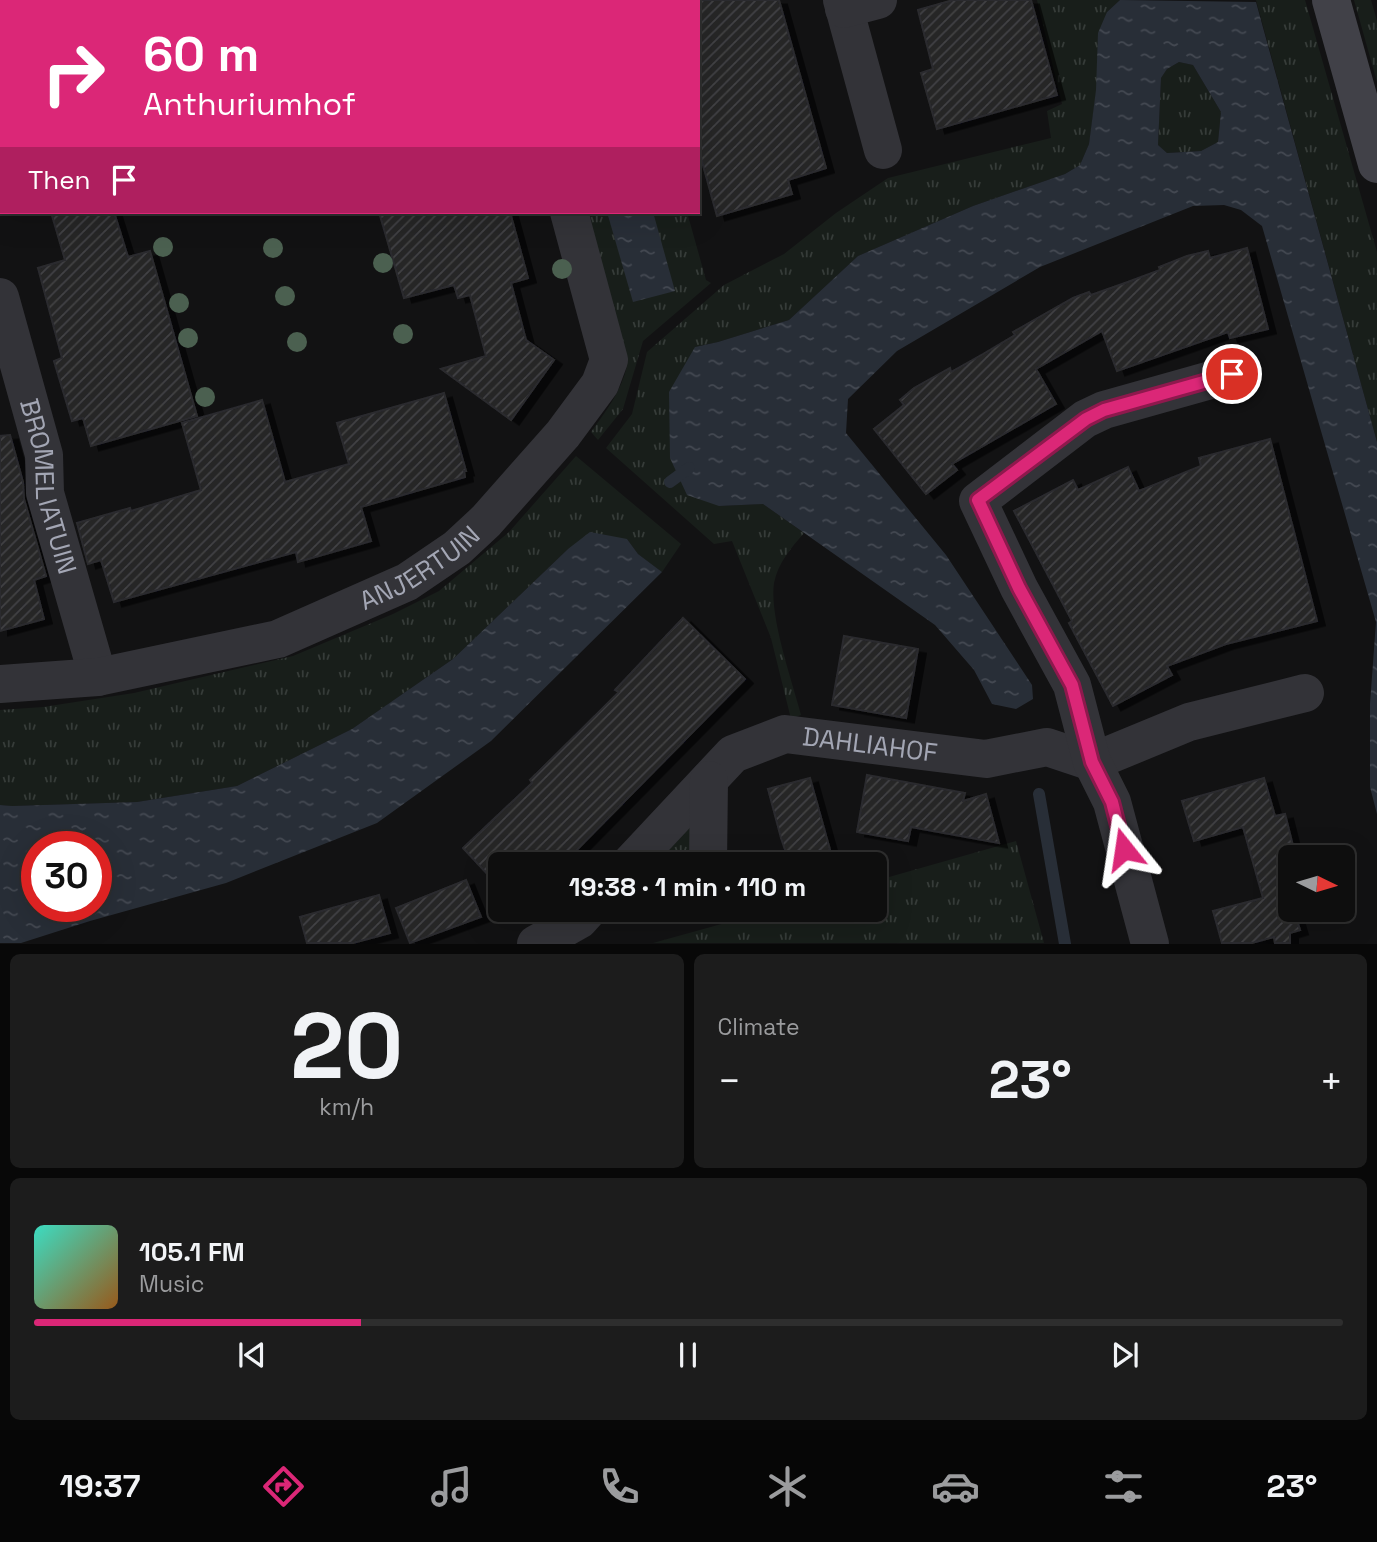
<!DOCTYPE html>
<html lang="en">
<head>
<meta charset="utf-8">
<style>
	:root { --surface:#0e0e0e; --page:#1c1c1c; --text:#f1f3f6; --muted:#9b9c9e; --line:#2e2e2e; --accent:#db2777 }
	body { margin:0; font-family:"Space Grotesk",sans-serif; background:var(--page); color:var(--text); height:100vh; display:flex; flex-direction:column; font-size:26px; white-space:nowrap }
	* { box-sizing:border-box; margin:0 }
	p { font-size:23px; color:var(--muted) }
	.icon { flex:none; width:38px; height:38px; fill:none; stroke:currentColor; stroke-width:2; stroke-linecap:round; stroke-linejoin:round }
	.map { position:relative; height:944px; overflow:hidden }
	.sheet { display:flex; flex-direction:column; gap:10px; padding:10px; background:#080808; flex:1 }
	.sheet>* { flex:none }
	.guide { position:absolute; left:0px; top:0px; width:700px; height:214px; box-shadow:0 7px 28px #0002,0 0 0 2px var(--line); background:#db2777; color:#fff; overflow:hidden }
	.needle { width:46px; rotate:95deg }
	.fabs { position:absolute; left:1278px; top:845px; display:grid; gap:14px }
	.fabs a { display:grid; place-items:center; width:77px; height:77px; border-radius:10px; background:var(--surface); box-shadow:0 7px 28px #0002,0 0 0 2px var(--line); font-size:35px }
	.speed { position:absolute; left:21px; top:831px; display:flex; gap:14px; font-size:35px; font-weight:700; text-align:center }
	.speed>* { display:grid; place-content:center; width:91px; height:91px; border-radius:50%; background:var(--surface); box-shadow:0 7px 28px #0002,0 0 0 2px var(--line); line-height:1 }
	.speed .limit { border:10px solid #d22; background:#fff; color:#111 }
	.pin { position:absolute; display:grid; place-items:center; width:60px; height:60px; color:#fff; margin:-30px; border:4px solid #fff; border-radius:50%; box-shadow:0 2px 7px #0007 }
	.me { position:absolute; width:77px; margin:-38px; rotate:345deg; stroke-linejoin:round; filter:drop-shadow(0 0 5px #0008) }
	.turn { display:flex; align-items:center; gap:24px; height:147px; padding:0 28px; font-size:32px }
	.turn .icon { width:91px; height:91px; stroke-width:2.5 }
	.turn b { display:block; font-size:49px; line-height:60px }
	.then { display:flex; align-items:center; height:66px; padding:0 28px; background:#0003; gap:14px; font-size:26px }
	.big { font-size:52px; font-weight:600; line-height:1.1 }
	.sheet .widget { flex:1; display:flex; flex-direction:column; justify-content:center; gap:10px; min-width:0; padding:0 24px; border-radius:10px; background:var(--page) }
	.sheet .dial { align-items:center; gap:0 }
	.dial b { font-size:91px; line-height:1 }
	.song { display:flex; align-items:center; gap:21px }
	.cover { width:84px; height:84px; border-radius:10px; background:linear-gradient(135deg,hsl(170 70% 55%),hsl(30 70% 35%)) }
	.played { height:7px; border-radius:4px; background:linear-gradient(90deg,var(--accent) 25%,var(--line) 25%) }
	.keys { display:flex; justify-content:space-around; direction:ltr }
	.heat { display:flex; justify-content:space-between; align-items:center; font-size:38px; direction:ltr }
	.sheet .tiles { flex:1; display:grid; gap:10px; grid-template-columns:1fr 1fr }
	.widget:last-child { grid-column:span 2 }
	.trip { position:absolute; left:488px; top:852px; width:399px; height:70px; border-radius:10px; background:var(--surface); box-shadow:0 7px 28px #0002,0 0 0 2px var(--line); font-weight:600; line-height:70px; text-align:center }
	.dock { display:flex; height:112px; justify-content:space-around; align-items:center; background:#060606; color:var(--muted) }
	.dock .icon { width:49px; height:49px }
	.dock .active { color:var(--accent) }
	.dock b { font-size:32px; color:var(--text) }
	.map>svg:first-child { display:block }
	.grass { fill:url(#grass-tufts) }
	.water { fill:url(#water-ripples); fill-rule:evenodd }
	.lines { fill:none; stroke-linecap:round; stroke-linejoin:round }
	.stream { stroke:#282e37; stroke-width:12 }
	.building { fill:url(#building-hatch); stroke:#2c2c2f; stroke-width:2; filter:url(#shadow) }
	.minor { stroke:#333338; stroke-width:38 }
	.secondary { stroke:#414148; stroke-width:38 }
	.tree { fill:#4b6050 }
	.route-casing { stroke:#8e194d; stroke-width:18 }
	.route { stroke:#db2777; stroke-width:12 }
	.labels { text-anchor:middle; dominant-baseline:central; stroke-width:7; stroke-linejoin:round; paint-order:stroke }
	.street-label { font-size:26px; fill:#a3a6b4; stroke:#0d0d0e }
</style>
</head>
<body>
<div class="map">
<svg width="1377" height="944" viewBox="0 0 1377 944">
	<defs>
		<pattern id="grass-tufts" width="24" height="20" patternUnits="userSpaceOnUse" patternTransform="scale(1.75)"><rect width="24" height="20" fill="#181e1a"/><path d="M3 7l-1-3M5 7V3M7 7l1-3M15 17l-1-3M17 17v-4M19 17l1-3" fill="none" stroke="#363c39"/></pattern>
		<pattern id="water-ripples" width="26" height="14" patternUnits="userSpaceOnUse" patternTransform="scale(1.75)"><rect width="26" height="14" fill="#282e37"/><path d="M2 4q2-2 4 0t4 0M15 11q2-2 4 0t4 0" fill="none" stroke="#444952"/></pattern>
		<pattern id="building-hatch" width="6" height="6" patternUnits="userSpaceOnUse" patternTransform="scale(1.75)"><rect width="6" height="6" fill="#252527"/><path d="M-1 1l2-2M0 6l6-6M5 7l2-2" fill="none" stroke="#424244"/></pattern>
		<filter id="shadow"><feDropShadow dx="8" dy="4.5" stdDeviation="0" flood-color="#0009"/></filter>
	</defs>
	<rect width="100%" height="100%" fill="#121213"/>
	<g class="grass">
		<path d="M1037,0H1120L1107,12L1089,144L1080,165L1065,174L973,206L858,256L789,320L718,342L695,347L719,506L763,504L804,533C791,548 778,563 774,583C769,616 792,681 801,715L791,719L771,638L732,541L714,544L606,448L632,414L647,352L724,285L784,254L836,213L888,178L1051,138L1047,111L1062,104Z"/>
		<path d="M1256,0H1305L1377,252V442Z"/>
		<path d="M1354,0H1371L1377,21V82Z"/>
		<path d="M1179,62L1193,65L1221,112L1218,142L1201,151L1167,153L1158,145L1161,78L1167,69Z"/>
		<path d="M585,212H687L706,280L711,283L643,341L623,409L598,440L591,432C606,411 621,392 627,366Z"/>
		<path d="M576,456L681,544L662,572L638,554L627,539L568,549L453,659L352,729L237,786L137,802L12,806L0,805V710L43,707L134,693L293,656L393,614L439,591L509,532Z"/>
		<path d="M681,825L691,828L692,864H654Z"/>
		<path d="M1016,841L1044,943H653L772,910H875V881Z"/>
	</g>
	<g class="water">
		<path d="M1120,0L1256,2L1377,442V814L1370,787V704L1376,622L1262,226L1241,210L1224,205L1193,206L1040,267L897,351L848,399L846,433L946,555L1032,685L1033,699L1016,709L992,704L974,670L935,625L763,504L719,506L687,495L670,458L669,392L695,347L718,342L789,320L858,256L973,206L1065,174L1080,165L1089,144L1096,90L1098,33L1107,12ZM1179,62L1193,65L1221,112L1218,142L1201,151L1167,153L1158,145L1161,78L1167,69Z"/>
		<path d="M607,212H653L675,291L633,302Z"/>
		<path d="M590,532L627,539L638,554L662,572L491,741L377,823L226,883L90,921L21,943H0V805L12,806L137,802L237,786L352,729L453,659L568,549ZM37,847H96V906H37Z"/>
	</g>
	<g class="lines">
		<g class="stream">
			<path d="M670,482L689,468"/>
			<path d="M1039,794L1065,944"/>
		</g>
	</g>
	<g class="building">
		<path d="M698,0H779L826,168L788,180L792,194L717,216L698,147Z"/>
		<path d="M953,0H1031L1057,95L937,129L921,73L933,69L918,10Z"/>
		<path d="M51,212H114L128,257L150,251L197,416L91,446L83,418L72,421L54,361L62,358L38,268L65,260Z"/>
		<path d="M379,212H510L528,278L511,283L526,340L554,360L511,420L441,369L486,356L470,295L458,298L454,285L404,298Z"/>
		<path d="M1247,248L1268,329L1230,338L1228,332L1117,371L1102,331L1036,369L1056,404L952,464L957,470L926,494L874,429L904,405L900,400L914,388L950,368L951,372L983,354L1015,335L1013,332L1073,298L1089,292L1091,295L1125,283L1160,270L1159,267L1187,256L1208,251L1210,258Z"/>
		<path d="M444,393L466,471H464L465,477L361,507L371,541L298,562L296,552L114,602L101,560L88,564L77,523L130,508L131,511L201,490L182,423L262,400L285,482L349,464L337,423Z"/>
		<path d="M10,435L23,482L24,499L46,576L34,580L44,619L0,631V436Z"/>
		<path d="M1270,439L1317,621L1226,644L1167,666L1172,675L1113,706L1069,623L1072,621L1014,511L1073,480L1078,490L1128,467L1139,491L1201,466L1199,458Z"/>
		<path d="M683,618L745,679L563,864H500L490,877L463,848L532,783L530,780L619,692L615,690Z"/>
		<path d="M844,636L918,649L906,718L832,705Z"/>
		<path d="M867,775L965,793L963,801L986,794L999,843L911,827L908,841L857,832Z"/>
		<path d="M810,778L834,864H790L781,838L768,789Z"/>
		<path d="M1264,778L1275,816L1285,814L1294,850L1290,851V910H1294L1300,930L1290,933V943H1275L1274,937L1252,943H1222L1213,911L1263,898L1243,827L1194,841L1182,801Z"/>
		<path d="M466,880L481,917L410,943L396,908Z"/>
		<path d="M379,895L390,933L353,943H307L300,917Z"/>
	</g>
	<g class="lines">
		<g class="minor">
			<path d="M509,0L510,2"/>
			<path d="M842,0L883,150"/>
			<path d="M844,9L878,0"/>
			<path id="s1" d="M0,297L44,455L45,493L98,677"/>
			<path id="s2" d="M0,684L98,677L278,639L407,582L457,548L486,521L563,434L600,384L609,360L569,212"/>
			<path id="s3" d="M630,864L733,754L785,734L986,759L1047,747L1092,762L1189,722L1305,693"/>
			<path d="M708,864L709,780"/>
			<path d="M536,944L579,920L588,910"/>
			<path d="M1150,944L1112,802L1092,762L1072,685L1019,588L978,501L1085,419L1104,410L1232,374"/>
		</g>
		<path class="secondary" d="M1331,0L1377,164"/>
	</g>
	<g class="tree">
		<circle cx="163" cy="247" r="10"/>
		<circle cx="273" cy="248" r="10"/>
		<circle cx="383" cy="263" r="10"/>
		<circle cx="562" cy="269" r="10"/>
		<circle cx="285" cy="296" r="10"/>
		<circle cx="179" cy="303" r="10"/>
		<circle cx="403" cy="334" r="10"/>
		<circle cx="188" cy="338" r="10"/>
		<circle cx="297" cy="342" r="10"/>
		<circle cx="205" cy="397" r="10"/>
	</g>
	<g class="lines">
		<defs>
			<path id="route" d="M1124,849L1112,802L1092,762L1072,685L1019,588L978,500L1086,419L1104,410L1232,374"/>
		</defs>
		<use href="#route" class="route-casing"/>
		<use href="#route" class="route"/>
	</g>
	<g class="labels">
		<g class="street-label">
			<text stroke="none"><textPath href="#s1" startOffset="196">BROMELIATUIN</textPath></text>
			<text stroke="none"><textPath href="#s2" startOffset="441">ANJERTUIN</textPath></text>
			<text stroke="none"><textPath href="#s3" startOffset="292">DAHLIAHOF</textPath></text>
		</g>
	</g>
</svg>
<div class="fabs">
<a><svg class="needle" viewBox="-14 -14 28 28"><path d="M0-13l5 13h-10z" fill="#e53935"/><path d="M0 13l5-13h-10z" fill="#9b9c9e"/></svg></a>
</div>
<div class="speed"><div class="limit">30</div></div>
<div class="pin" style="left:1232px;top:374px;background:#d93025"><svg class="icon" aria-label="arrive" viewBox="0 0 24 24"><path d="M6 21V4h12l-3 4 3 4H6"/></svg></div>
<svg class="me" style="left:1124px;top:849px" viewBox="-20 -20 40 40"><path d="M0-17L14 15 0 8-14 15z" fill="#db2777" stroke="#fff" stroke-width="4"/></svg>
<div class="trip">19:38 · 1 min · 110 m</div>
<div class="guide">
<div class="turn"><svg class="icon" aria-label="right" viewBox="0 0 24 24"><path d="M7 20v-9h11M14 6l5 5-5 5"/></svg><div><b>60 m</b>Anthuriumhof</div></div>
<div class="then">Then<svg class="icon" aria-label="arrive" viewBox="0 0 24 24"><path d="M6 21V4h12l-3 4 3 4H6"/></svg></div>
</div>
</div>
<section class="sheet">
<div class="tiles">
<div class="widget dial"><b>20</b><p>km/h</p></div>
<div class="widget"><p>Climate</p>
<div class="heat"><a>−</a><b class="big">23°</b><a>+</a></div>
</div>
<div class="widget">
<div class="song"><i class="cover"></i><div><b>105.1 FM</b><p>Music</p></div></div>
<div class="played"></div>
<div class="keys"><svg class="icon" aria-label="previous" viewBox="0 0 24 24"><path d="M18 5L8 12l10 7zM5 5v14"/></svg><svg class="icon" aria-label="pause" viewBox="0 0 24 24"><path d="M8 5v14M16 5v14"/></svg><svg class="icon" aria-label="next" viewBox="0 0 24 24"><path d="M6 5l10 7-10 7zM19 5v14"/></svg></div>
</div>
</div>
</section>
<nav class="dock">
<b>19:37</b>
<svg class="icon active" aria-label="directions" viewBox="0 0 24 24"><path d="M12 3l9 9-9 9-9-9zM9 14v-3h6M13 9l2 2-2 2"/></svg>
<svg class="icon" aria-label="music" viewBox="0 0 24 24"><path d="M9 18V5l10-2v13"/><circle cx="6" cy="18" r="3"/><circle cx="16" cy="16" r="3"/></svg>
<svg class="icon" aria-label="phone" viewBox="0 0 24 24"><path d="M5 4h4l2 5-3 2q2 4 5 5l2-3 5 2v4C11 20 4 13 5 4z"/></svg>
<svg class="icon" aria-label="climate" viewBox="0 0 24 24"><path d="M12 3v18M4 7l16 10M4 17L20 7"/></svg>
<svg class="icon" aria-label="car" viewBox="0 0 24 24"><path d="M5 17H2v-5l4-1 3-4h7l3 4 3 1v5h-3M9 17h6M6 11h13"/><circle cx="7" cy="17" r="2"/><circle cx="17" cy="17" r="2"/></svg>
<svg class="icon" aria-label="filters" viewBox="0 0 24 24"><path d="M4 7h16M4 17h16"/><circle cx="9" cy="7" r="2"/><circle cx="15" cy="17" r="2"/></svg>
<b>23°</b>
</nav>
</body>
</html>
